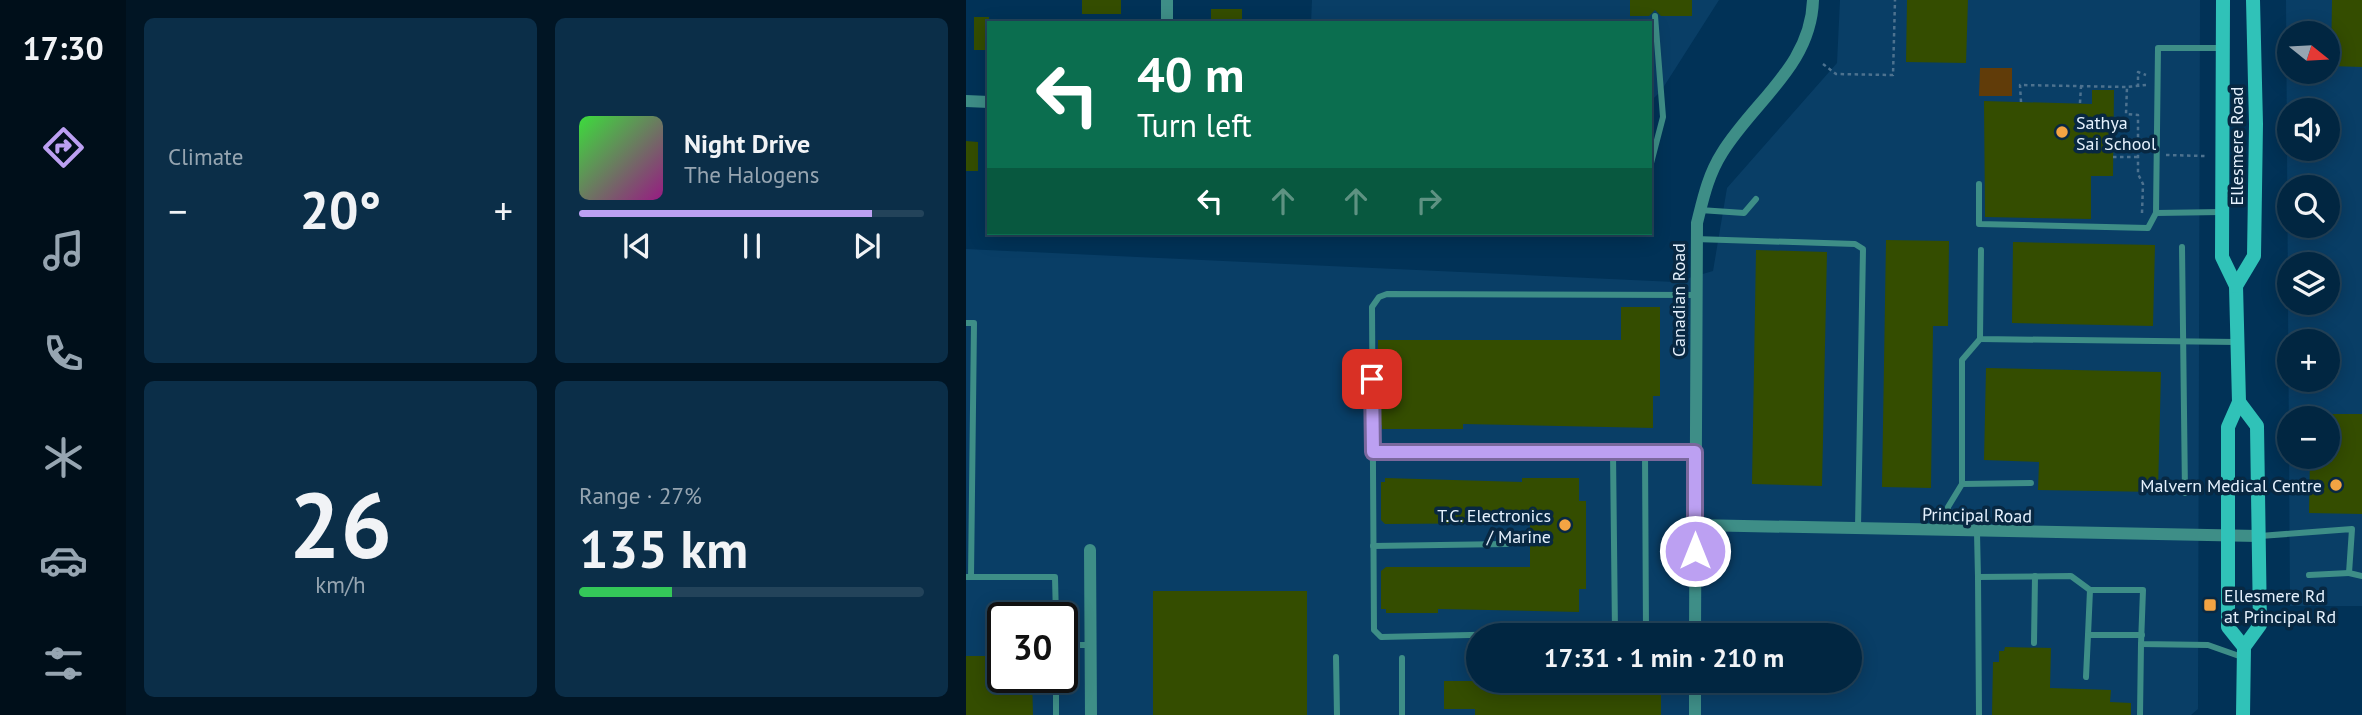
<!DOCTYPE html>
<html lang="en">
<head>
<meta charset="utf-8">
<style>
	:root { --surface:#012641; --page:#0b2e48; --text:#f1f3f6; --muted:#96a5b1; --line:#23435a; --accent:#bca0f2 }
	body { margin:0; font-family:"PT Sans",sans-serif; background:var(--page); color:var(--text); height:100vh; display:flex; flex-direction:column; font-size:26px; white-space:nowrap }
	* { box-sizing:border-box; margin:0 }
	p { font-size:23px; color:var(--muted) }
	.icon { flex:none; width:38px; height:38px; fill:none; stroke:currentColor; stroke-width:2; stroke-linecap:round; stroke-linejoin:round }
	.map { position:relative; flex:1; overflow:hidden }
	.drawer { display:flex; flex-direction:column; gap:18px; padding:18px; background:#011524; width:840px }
	.drawer>* { flex:none }
	.hud { position:absolute; left:21px; top:21px; width:665px; height:214px; border-radius:0px; box-shadow:0 4px 18px #0003,0 0 0 2px var(--line); background:#0b6e4f; color:#fff; overflow:hidden }
	.needle { width:46px; rotate:108deg }
	.tools { position:absolute; left:1311px; top:21px; display:grid; gap:14px }
	.tools a { display:grid; place-items:center; width:63px; height:63px; border-radius:50%; background:var(--surface); box-shadow:0 4px 18px #0003,0 0 0 2px var(--line); font-size:35px }
	.speed { position:absolute; left:21px; top:602px; display:flex; gap:14px; font-size:35px; font-weight:700; text-align:center }
	.speed>* { display:grid; place-content:center; width:91px; height:91px; border-radius:50%; background:var(--surface); box-shadow:0 4px 18px #0003,0 0 0 2px var(--line); line-height:1 }
	.speed .limit { border:4px solid #111; border-radius:10px; background:#fff; color:#111 }
	.pin { position:absolute; display:grid; place-items:center; width:60px; height:60px; color:#fff; margin:-30px; border-radius:14px; box-shadow:0 4px 10px #0006 }
	.me { position:absolute; width:77px; margin:-38px; rotate:0deg; stroke-linejoin:round; filter:drop-shadow(0 0 5px #0008) }
	.turn { display:flex; align-items:center; gap:24px; height:147px; padding:0 35px; font-size:32px }
	.turn .icon { width:91px; height:91px; stroke-width:2.5 }
	.turn b { display:block; font-size:49px; line-height:60px }
	.lanes { display:flex; align-items:center; height:66px; padding:0 35px; background:#0003; justify-content:center; gap:35px; direction:ltr }
	.lanes .off { opacity:.35 }
	.big { font-size:52px; font-weight:600; line-height:1.1 }
	.drawer .card { flex:1; display:flex; flex-direction:column; justify-content:center; gap:10px; min-width:0; padding:0 24px; border-radius:10px; background:var(--page) }
	.drawer .dial { align-items:center; gap:0 }
	.dial b { font-size:91px; line-height:1 }
	.song { display:flex; align-items:center; gap:21px }
	.cover { width:84px; height:84px; border-radius:10px; background:linear-gradient(135deg,hsl(120 70% 55%),hsl(310 70% 35%)) }
	.played { height:7px; border-radius:4px; background:linear-gradient(90deg,var(--accent) 85%,var(--line) 85%) }
	.keys { display:flex; justify-content:space-around; direction:ltr }
	.heat { display:flex; justify-content:space-between; align-items:center; font-size:38px; direction:ltr }
	.charge { height:10px; border-radius:5px; background:linear-gradient(90deg,#34c759 27%,var(--line) 0) }
	.drawer .tiles { flex:1; display:grid; gap:18px; grid-template-columns:repeat(2,1fr) }
	.trip { position:absolute; left:500px; top:623px; width:396px; height:70px; border-radius:35px; background:var(--surface); box-shadow:0 4px 18px #0003,0 0 0 2px var(--line); font-weight:600; line-height:70px; text-align:center }
	main { display:flex; flex:1; min-height:0 }
	.tabs { display:flex; flex-direction:column; width:126px; justify-content:space-around; align-items:center; background:#000f1a; color:var(--muted) }
	.tabs .icon { width:49px; height:49px }
	.tabs .current { color:var(--accent) }
	.tabs b { font-size:32px; color:var(--text) }
	.map>svg:first-child { display:block }
	.built { fill:#093e66; fill-rule:evenodd }
	.green { fill:#613c09 }
	.building { fill:#344d00 }
	.lines { fill:none; stroke-linecap:round; stroke-linejoin:round }
	.path { stroke:#4d728f; stroke-width:2.5; stroke-dasharray:3.5 3.5; stroke-linecap:butt }
	.lane { stroke:#3e8e87; stroke-width:6 }
	.street { stroke:#3e8e87; stroke-width:12 }
	.secondary { stroke:#30c2b8; stroke-width:14 }
	.route-casing { stroke:#7a689d; stroke-width:18 }
	.route { stroke:#bca0f2; stroke-width:12 }
	.poi-dot { fill:#f4a443; stroke:#082842; stroke-width:2.5 }
	.labels { text-anchor:middle; dominant-baseline:central; stroke-width:7; stroke-linejoin:round; paint-order:stroke }
	.poi-label { font-size:18px; fill:#e5f1fd; stroke:#082842; text-anchor:start }
	.street-label { font-size:18px; fill:#e5f1fd; stroke:#082842 }
</style>
</head>
<body>
<main>
<nav class="tabs">
<b>17:30</b>
<svg class="icon current" aria-label="directions" viewBox="0 0 24 24"><path d="M12 3l9 9-9 9-9-9zM9 14v-3h6M13 9l2 2-2 2"/></svg>
<svg class="icon" aria-label="music" viewBox="0 0 24 24"><path d="M9 18V5l10-2v13"/><circle cx="6" cy="18" r="3"/><circle cx="16" cy="16" r="3"/></svg>
<svg class="icon" aria-label="phone" viewBox="0 0 24 24"><path d="M5 4h4l2 5-3 2q2 4 5 5l2-3 5 2v4C11 20 4 13 5 4z"/></svg>
<svg class="icon" aria-label="climate" viewBox="0 0 24 24"><path d="M12 3v18M4 7l16 10M4 17L20 7"/></svg>
<svg class="icon" aria-label="car" viewBox="0 0 24 24"><path d="M5 17H2v-5l4-1 3-4h7l3 4 3 1v5h-3M9 17h6M6 11h13"/><circle cx="7" cy="17" r="2"/><circle cx="17" cy="17" r="2"/></svg>
<svg class="icon" aria-label="filters" viewBox="0 0 24 24"><path d="M4 7h16M4 17h16"/><circle cx="9" cy="7" r="2"/><circle cx="15" cy="17" r="2"/></svg>
</nav>
<section class="drawer">
<div class="tiles">
<div class="card"><p>Climate</p>
<div class="heat"><a>−</a><b class="big">20°</b><a>+</a></div>
</div>
<div class="card">
<div class="song"><i class="cover"></i><div><b>Night Drive</b><p>The Halogens</p></div></div>
<div class="played"></div>
<div class="keys"><svg class="icon" aria-label="previous" viewBox="0 0 24 24"><path d="M18 5L8 12l10 7zM5 5v14"/></svg><svg class="icon" aria-label="pause" viewBox="0 0 24 24"><path d="M8 5v14M16 5v14"/></svg><svg class="icon" aria-label="next" viewBox="0 0 24 24"><path d="M6 5l10 7-10 7zM19 5v14"/></svg></div>
</div>
<div class="card dial"><b>26</b><p>km/h</p></div>
<div class="card"><p>Range · 27%</p><b class="big">135 km</b><div class="charge"></div></div>
</div>
</section>
<div class="map">
<svg width="1396" height="715" viewBox="0 0 1396 715">
	<rect width="100%" height="100%" fill="#013257"/>
	<g class="built">
		<path d="M346,0H753L695,91L684,102V23H345Z"/>
		<path d="M874,0H1234L1232,709L1225,715H0V249L709,282L747,271L761,188L871,63ZM37,618H96V677H37ZM513,635H884V681H513Z"/>
		<path d="M1320,0H1396V606H1324ZM1323,33H1362V72H1323ZM1323,110H1362V149H1323ZM1323,187H1362V226H1323ZM1323,264H1362V303H1323ZM1323,341H1362V380H1323ZM1323,418H1362V457H1323Z"/>
	</g>
	<path class="green" d="M1014,68H1046V96H1013Z"/>
	<g class="building">
		<rect x="116" y="0" width="39" height="14"/>
		<path d="M664,0H726V16H695L689,10L683,16H664Z"/>
		<path d="M941,0H1002L1000,63L940,62Z"/>
		<path d="M1366,0H1396V67L1365,66Z"/>
		<rect x="245" y="9" width="31" height="14"/>
		<rect x="8" y="17" width="15" height="33"/>
		<path d="M1126,90H1148L1147,176H1125V219L1019,217L1018,101L1126,104Z"/>
		<path d="M0,141L12,142V171H0Z"/>
		<path d="M920,240L983,241L982,326H967L965,488L916,487Z"/>
		<path d="M1047,242L1189,245L1187,326L1046,323Z"/>
		<path d="M790,250L861,252L856,486L786,484Z"/>
		<path d="M655,307H694V396H687V428L497,424V429H416V425H412V340H655Z"/>
		<path d="M1020,368L1195,372L1192,492L1072,490L1073,462L1018,460Z"/>
		<path d="M1362,414H1396V514L1343,513L1344,457H1362Z"/>
		<path d="M419,478L556,482V478H613V501H620V589H613V612L472,609V613H420V609H415V571L420,567H564V523L419,524L415,520V482H419Z"/>
		<rect x="187" y="591" width="154" height="124"/>
		<path d="M1039,647L1085,648L1084,688L1145,690L1144,702L1165,703V715H1026L1027,662H1033V651H1038Z"/>
		<path d="M0,656H37V677H66L67,715H0Z"/>
		<path d="M478,681H695V715H509V709H478Z"/>
	</g>
	<g class="lines">
		<g class="path">
			<path d="M857,64L870,74L927,75L929,0"/>
			<path d="M1172,87V72L1180,75"/>
			<path d="M1055,102L1054,85L1161,87"/>
			<path d="M1114,103L1115,86"/>
			<path d="M1200,155L1239,156"/>
			<path d="M1147,157H1172"/>
			<path d="M1176,213L1177,184L1172,174V115L1160,114L1161,87L1180,85"/>
		</g>
		<g class="lane">
			<path d="M684,167L697,117L689,16"/>
			<path d="M1013,184V224L1182,228L1190,213L1192,48H1256"/>
			<path d="M734,210L778,213L790,199"/>
			<path d="M1190,213L1255,212"/>
			<path d="M729,239L889,244L897,249L892,527"/>
			<path d="M1216,247L1219,493"/>
			<path d="M1015,250L1014,339L1271,342"/>
			<path d="M729,295L421,294L413,297L406,307L408,630L415,637L729,630"/>
			<path d="M0,323H8L5,577"/>
			<path d="M1014,339L996,360V484L1065,483"/>
			<path d="M406,451L729,452"/>
			<path d="M647,453L649,632"/>
			<path d="M679,453L680,631"/>
			<path d="M981,531L982,507L996,484"/>
			<path d="M1011,533L1012,577"/>
			<path d="M1294,536L1386,529L1383,573L1396,576"/>
			<path d="M407,546L541,544"/>
			<path d="M1343,575L1383,573"/>
			<path d="M0,577H89L90,618"/>
			<path d="M1124,590L1122,635H1176"/>
			<path d="M1068,643L1069,576"/>
			<path d="M96,645H124"/>
			<path d="M370,657L371,715"/>
			<path d="M436,658V715"/>
			<path d="M90,677V715"/>
			<path d="M1120,677L1122,635"/>
			<path d="M1013,715L1012,577L1105,576L1124,590H1177L1175,644L1242,645L1276,657"/>
			<path d="M1174,715L1175,644"/>
		</g>
		<g class="street">
			<path d="M201,0V23"/>
			<path d="M0,101L23,102"/>
			<path d="M729,525L1292,536"/>
			<path d="M124,550L125,715"/>
			<path d="M729,635L731,223C737,199 742,175 756,153C788,101 845,66 847,0"/>
			<path d="M729,681V715"/>
		</g>
		<g class="secondary">
			<path d="M1257,0L1256,257L1270,286L1273,402L1262,427V627L1278,647"/>
			<path d="M1270,286L1288,256L1290,124L1287,0"/>
			<path d="M1273,402L1291,426L1294,625L1278,647L1277,715"/>
		</g>
	</g>
	<g class="lines">
		<defs>
			<path id="route" d="M406,379L407,452H729V551"/>
		</defs>
		<use href="#route" class="route-casing"/>
		<use href="#route" class="route"/>
	</g>
	<g class="poi-dot">
		<circle cx="1096" cy="132" r="7"/>
		<circle cx="1370" cy="485" r="7"/>
		<circle cx="599" cy="525" r="7"/>
		<rect x="1237" y="598" width="14" height="14" rx="3.5"/>
	</g>
	<g class="labels">
		<g class="poi-label">
			<text x="1110" y="122">Sathya<tspan x="1110" dy="21">Sai School</tspan></text>
			<text x="1356" y="485" text-anchor="end">Malvern Medical Centre</text>
			<text x="585" y="515" text-anchor="end">T.C. Electronics<tspan x="585" dy="21">/ Marine</tspan></text>
			<text x="1258" y="595">Ellesmere Rd<tspan x="1258" dy="21">at Principal Rd</tspan></text>
		</g>
		<g class="street-label">
			<text transform="translate(1270 146) rotate(-90)">Ellesmere Road</text>
			<text transform="translate(712 300) rotate(-90)">Canadian Road</text>
			<text transform="translate(1011 515) rotate(1)">Principal Road</text>
		</g>
	</g>
</svg>
<div class="tools">
<a><svg class="needle" viewBox="-14 -14 28 28"><path d="M0-13l5 13h-10z" fill="#e53935"/><path d="M0 13l5-13h-10z" fill="#96a5b1"/></svg></a>
<a><svg class="icon" aria-label="sound" viewBox="0 0 24 24"><path d="M4 9h4l5-4v14l-5-4H4zM17 9q2 3 0 6"/></svg></a>
<a><svg class="icon" aria-label="search" viewBox="0 0 24 24"><circle cx="10" cy="10" r="6"/><path d="M15 15l6 6"/></svg></a>
<a><svg class="icon" aria-label="layers" viewBox="0 0 24 24"><path d="M12 4l9 5-9 5-9-5zM3 14l9 5 9-5"/></svg></a>
<a>+</a>
<a>−</a>
</div>
<div class="speed"><div class="limit">30</div></div>
<div class="pin" style="left:406px;top:379px;background:#d93025"><svg class="icon" aria-label="arrive" viewBox="0 0 24 24"><path d="M6 21V4h12l-3 4 3 4H6"/></svg></div>
<svg class="me" style="left:729px;top:551px" viewBox="-20 -20 40 40"><circle r="17" fill="#bca0f2" stroke="#fff" stroke-width="3"/><path d="M0-11L8 9 0 5-8 9z" fill="#fff"/></svg>
<div class="trip">17:31 · 1 min · 210 m</div>
<div class="hud">
<div class="turn"><svg class="icon" aria-label="left" viewBox="0 0 24 24"><path d="M17 20v-9H6M10 6l-5 5 5 5"/></svg><div><b>40 m</b>Turn left</div></div>
<div class="lanes"><svg class="icon" aria-label="left" viewBox="0 0 24 24"><path d="M17 20v-9H6M10 6l-5 5 5 5"/></svg><svg class="icon off" aria-label="ahead" viewBox="0 0 24 24"><path d="M12 20V5M6 11l6-6 6 6"/></svg><svg class="icon off" aria-label="ahead" viewBox="0 0 24 24"><path d="M12 20V5M6 11l6-6 6 6"/></svg><svg class="icon off" aria-label="right" viewBox="0 0 24 24"><path d="M7 20v-9h11M14 6l5 5-5 5"/></svg></div>
</div>
</div>
</main>
</body>
</html>
